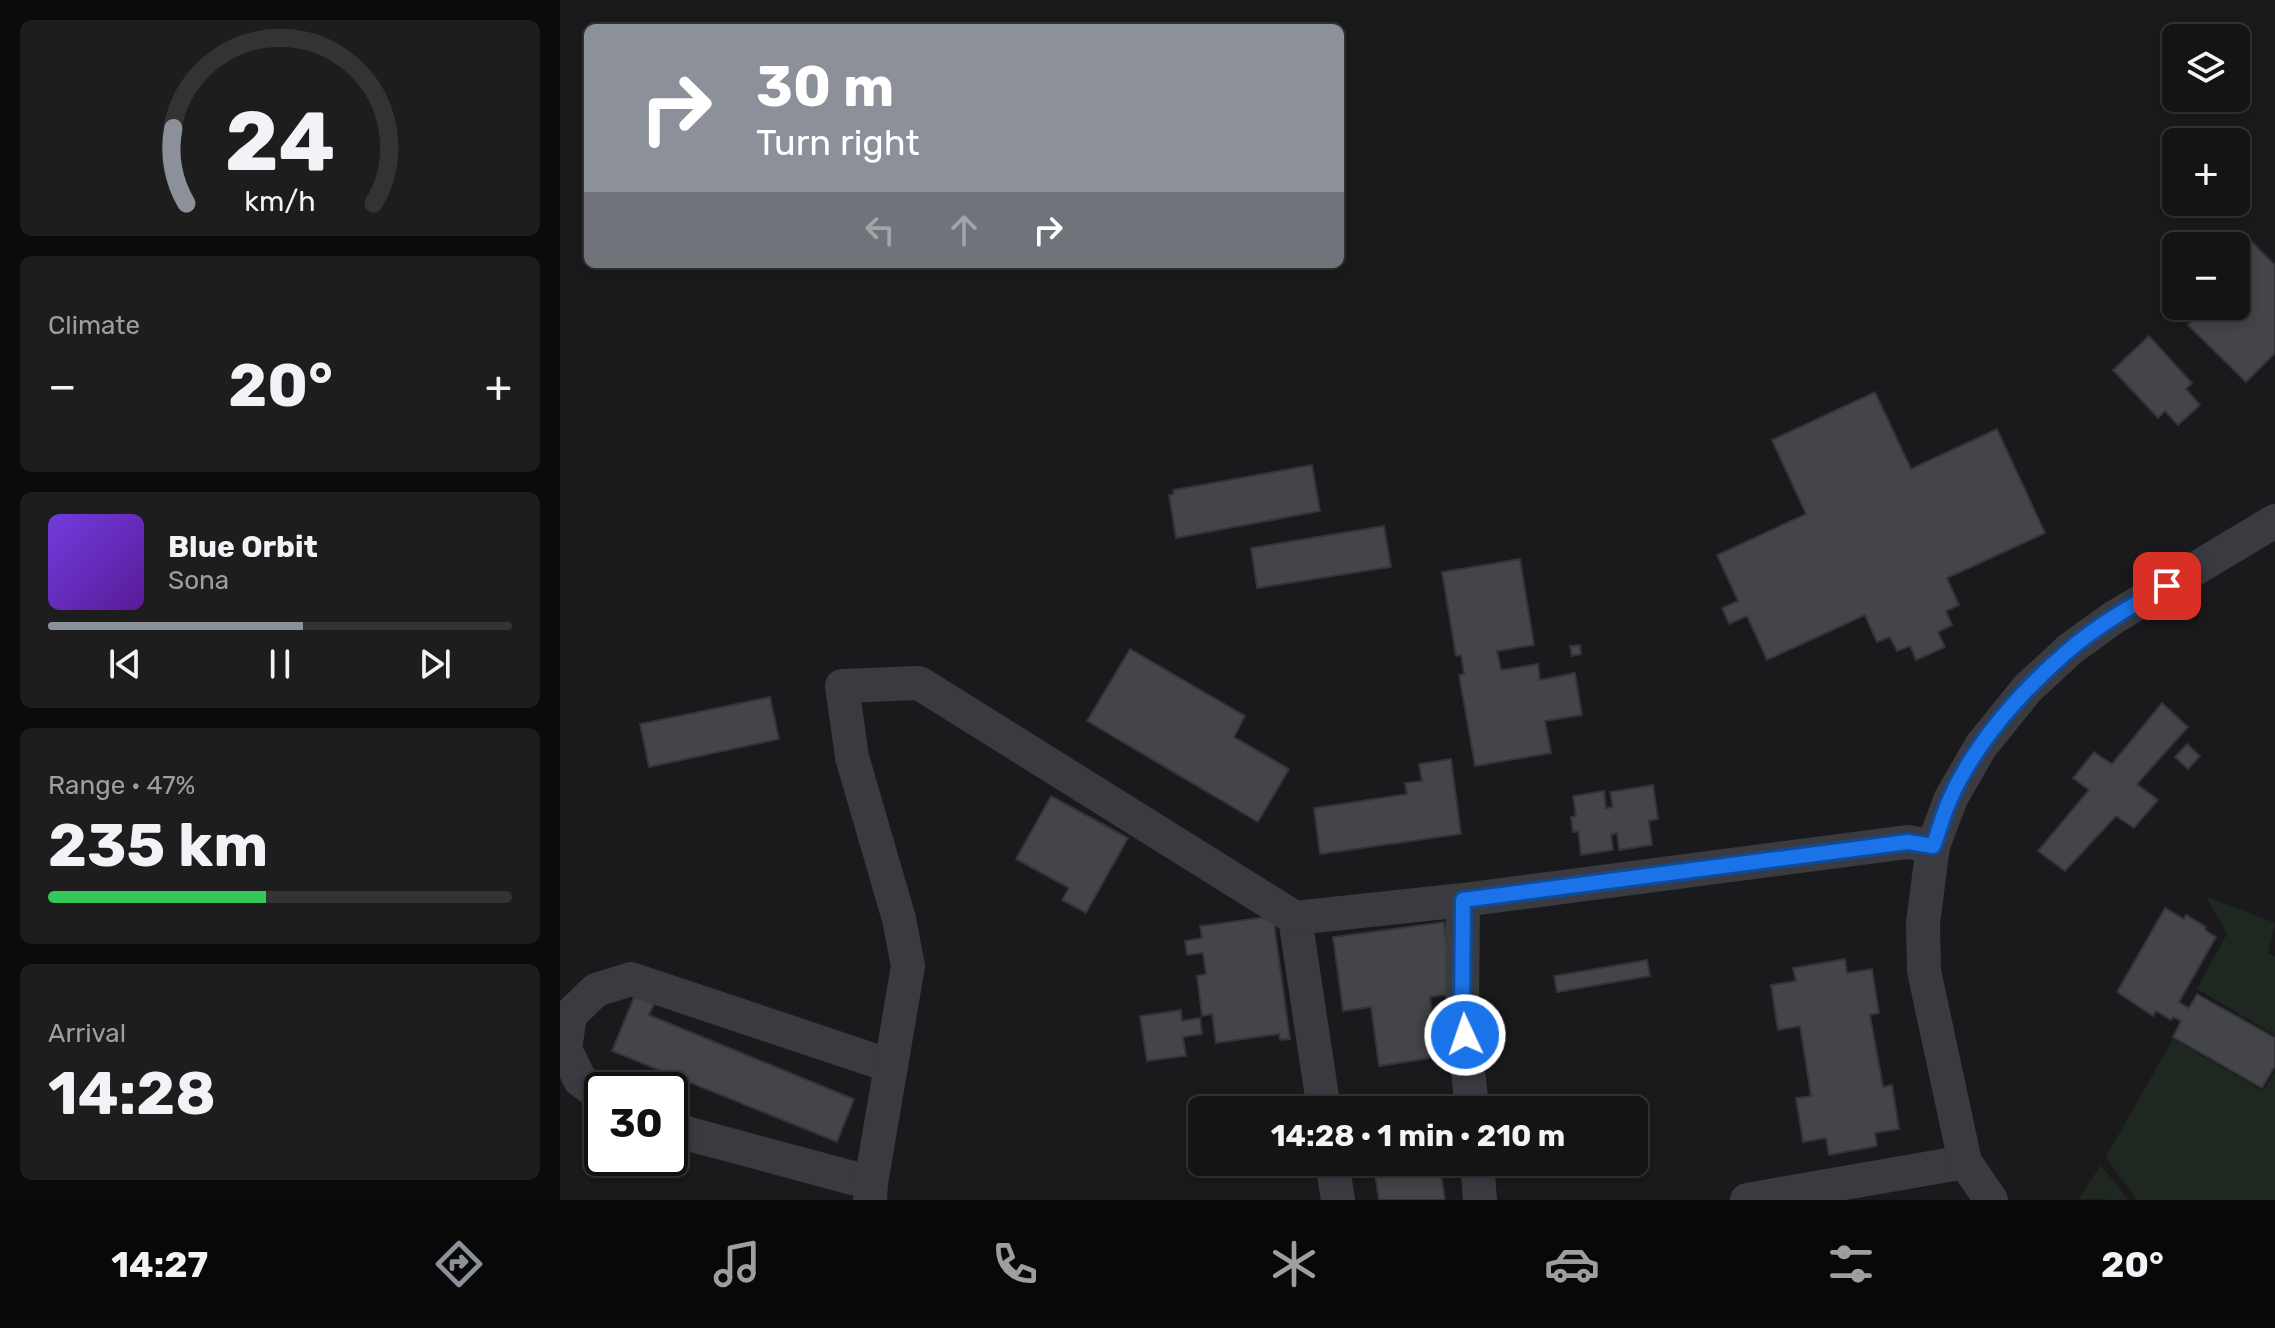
<!DOCTYPE html>
<html lang="en">
<head>
<meta charset="utf-8">
<style>
	:root { --surface:#141415; --page:#1d1d1e; --text:#f1f3f6; --muted:#9d9ea0; --line:#333334; --accent:#8c9099 }
	body { margin:0; font-family:Rubik,sans-serif; background:var(--page); color:var(--text); height:100vh; display:flex; flex-direction:column; font-size:30px; white-space:nowrap }
	* { box-sizing:border-box; margin:0 }
	p { font-size:26px; color:var(--muted) }
	.icon { flex:none; width:44px; height:44px; fill:none; stroke:currentColor; stroke-width:2; stroke-linecap:round; stroke-linejoin:round }
	.map { position:relative; flex:1; overflow:hidden }
	.drawer { display:flex; flex-direction:column; gap:20px; padding:20px; background:#0b0b0c; width:560px }
	.drawer>* { flex:none }
	.hud { position:absolute; left:24px; top:24px; width:760px; height:244px; border-radius:12px; box-shadow:0 4px 12px #0003,0 0 0 2px var(--line); background:#8c9099; color:#fff; overflow:hidden }
	.tools { position:absolute; left:1602px; top:24px; display:grid; gap:16px }
	.tools a { display:grid; place-items:center; width:88px; height:88px; border-radius:12px; background:var(--surface); box-shadow:0 4px 12px #0003,0 0 0 2px var(--line); font-size:40px }
	.speed { position:absolute; left:24px; top:1072px; display:flex; gap:16px; font-size:40px; font-weight:700; text-align:center }
	.speed>* { display:grid; place-content:center; width:104px; height:104px; border-radius:50%; background:var(--surface); box-shadow:0 4px 12px #0003,0 0 0 2px var(--line); line-height:1 }
	.speed .limit { border:4px solid #111; border-radius:12px; background:#fff; color:#111 }
	.pin { position:absolute; display:grid; place-items:center; width:68px; height:68px; color:#fff; margin:-34px; border-radius:16px; box-shadow:0 4px 12px #0006 }
	.me { position:absolute; width:88px; margin:-44px; rotate:357deg; stroke-linejoin:round; filter:drop-shadow(0 0 6px #0008) }
	.turn { display:flex; align-items:center; gap:28px; height:168px; padding:0 40px; font-size:36px }
	.turn .icon { width:104px; height:104px; stroke-width:2.5 }
	.turn b { display:block; font-size:56px; line-height:68px }
	.lanes { display:flex; align-items:center; height:76px; padding:0 40px; background:#0003; justify-content:center; gap:40px; direction:ltr }
	.lanes .off { opacity:.35 }
	.big { font-size:60px; font-weight:700; line-height:1.1 }
	.drawer .card { flex:1; display:flex; flex-direction:column; justify-content:center; gap:12px; min-width:0; padding:0 28px; border-radius:12px; background:var(--page) }
	.drawer .dial { align-items:center; gap:0 }
	.dial svg { height:208px; overflow:visible; fill:none; stroke:var(--line); stroke-width:7; stroke-linecap:round; text-anchor:middle }
	.dial text { fill:var(--text); stroke:none }
	.song { display:flex; align-items:center; gap:24px }
	.cover { width:96px; height:96px; border-radius:12px; background:linear-gradient(135deg,hsl(260 70% 55%),hsl(270 70% 35%)) }
	.played { height:8px; border-radius:4px; background:linear-gradient(90deg,var(--accent) 55%,var(--line) 55%) }
	.keys { display:flex; justify-content:space-around; direction:ltr }
	.heat { display:flex; justify-content:space-between; align-items:center; font-size:44px; direction:ltr }
	.charge { height:12px; border-radius:6px; background:linear-gradient(90deg,#34c759 47%,var(--line) 0) }
	.trip { position:absolute; left:628px; top:1096px; width:460px; height:80px; border-radius:12px; background:var(--surface); box-shadow:0 4px 12px #0003,0 0 0 2px var(--line); font-weight:700; line-height:80px; text-align:center }
	.tabs { display:flex; height:128px; justify-content:space-around; align-items:center; background:#080808; color:var(--muted) }
	.tabs .icon { width:56px; height:56px }
	.tabs .current { color:var(--accent) }
	.tabs b { font-size:36px; color:var(--text) }
	main { display:flex; flex:1; min-height:0 }
	.map>svg:first-child { display:block }
	.green { fill:#1f2820 }
	.building { fill:#434549; stroke:#333338; stroke-width:2 }
	.lines { fill:none; stroke-linecap:round; stroke-linejoin:round }
	.minor { stroke:#3a3b41; stroke-width:34 }
	.route-casing { stroke:#114b97; stroke-width:20 }
	.route { stroke:#1a73e8; stroke-width:14 }
</style>
</head>
<body>
<main>
<section class="drawer">
<div class="card dial"><svg viewBox="0 0 100 80">
<path d="M14 69A42 42 0 1 1 86 69"/>
<path d="M14 69A42 42 0 0 1 9 40" stroke="#8c9099"/>
<text x="50" y="56" font-size="32" font-weight="700">24</text>
<text x="50" y="72" font-size="11">km/h</text>
</svg></div>
<div class="card"><p>Climate</p>
<div class="heat"><a>−</a><b class="big">20°</b><a>+</a></div>
</div>
<div class="card">
<div class="song"><i class="cover"></i><div><b>Blue Orbit</b><p>Sona</p></div></div>
<div class="played"></div>
<div class="keys"><svg class="icon" aria-label="previous" viewBox="0 0 24 24"><path d="M18 5L8 12l10 7zM5 5v14"/></svg><svg class="icon" aria-label="pause" viewBox="0 0 24 24"><path d="M8 5v14M16 5v14"/></svg><svg class="icon" aria-label="next" viewBox="0 0 24 24"><path d="M6 5l10 7-10 7zM19 5v14"/></svg></div>
</div>
<div class="card"><p>Range · 47%</p><b class="big">235 km</b><div class="charge"></div></div>
<div class="card"><p>Arrival</p><b class="big">14:28</b></div>
</section>
<div class="map">
<svg width="1715" height="1200" viewBox="0 0 1715 1200">
	<rect width="100%" height="100%" fill="#1a1a1c"/>
	<g class="green">
		<path d="M1646,896L1715,923L1708,953L1715,956V1035L1637,989L1667,934Z"/>
		<path d="M1613,1039L1703,1091L1715,1072V1200H1577L1546,1157Z"/>
		<path d="M1541,1165L1568,1200L1518,1199Z"/>
	</g>
	<g class="building">
		<path d="M1682,232L1715,265V353L1686,382L1628,325L1646,306H1676V292L1682,286L1687,291L1692,287L1676,271V246H1668Z"/>
		<path d="M1589,336L1632,383L1626,389L1640,405L1618,425L1605,411L1598,418L1553,370Z"/>
		<path d="M1315,392L1351,469L1437,429L1485,533L1387,578L1399,605L1386,611L1392,625L1378,632L1385,647L1363,657L1356,660L1350,646L1337,651L1330,637L1317,642L1305,615L1207,660L1187,616L1169,624L1162,608L1178,601L1157,555L1246,514L1212,440Z"/>
		<path d="M752,465L760,511L616,538L609,495L614,494L613,490Z"/>
		<path d="M824,526L831,567L697,588L691,548Z"/>
		<path d="M960,559L974,645L937,651L941,670L978,664L980,680L1015,673L1022,715L985,721L991,753L915,766L899,675L904,674L901,655L896,656L882,572Z"/>
		<path d="M1020,645L1021,654L1012,656L1010,646Z"/>
		<path d="M570,649L685,716L674,737L729,769L698,822L527,721Z"/>
		<path d="M210,697L219,739L89,767L80,724Z"/>
		<path d="M1602,703L1628,727L1577,784L1598,800L1574,828L1556,816L1505,871L1478,851L1529,790L1513,778L1534,752L1552,764Z"/>
		<path d="M1627,744L1640,756L1628,769L1615,757Z"/>
		<path d="M891,759L901,834L760,854L754,808L847,794L845,783L862,781L859,764Z"/>
		<path d="M1093,785L1098,819L1089,821L1092,845L1059,850L1057,833L1051,835L1053,850L1021,855L1018,831L1013,832L1011,817L1016,816L1013,796L1044,791L1046,808L1053,807L1050,792Z"/>
		<path d="M491,796L568,838L526,913L502,900L509,888L456,859Z"/>
		<path d="M1605,908L1624,919L1626,915L1646,927L1645,930L1656,937L1619,1002L1629,1008L1637,994L1715,1038V1066L1702,1088L1613,1037L1621,1021L1613,1017L1611,1020L1596,1011L1593,1016L1557,992Z"/>
		<path d="M713,916L730,1039L720,1040L719,1034L656,1043L652,1014L642,1016L637,976L646,974L643,953L627,955L625,941L642,938L640,926Z"/>
		<path d="M884,922L894,994L870,997L878,1057L819,1066L811,1007L783,1011L773,937Z"/>
		<path d="M1285,959L1287,973L1312,969L1319,1013L1310,1015L1323,1087L1332,1085L1339,1129L1315,1133L1317,1146L1269,1155L1266,1138L1243,1142L1236,1098L1251,1096L1240,1026L1218,1030L1211,985L1236,981L1233,968Z"/>
		<path d="M1087,960L1090,976L997,992L994,976Z"/>
		<path d="M77,990L97,998L89,1015L294,1099L277,1142L52,1051Z"/>
		<path d="M621,1010L622,1021L640,1018L642,1034L623,1037L626,1056L587,1061L580,1016Z"/>
		<path d="M813,1162H879L885,1200H819Z"/>
	</g>
	<g class="lines">
		<g class="minor">
			<path d="M903,900L902,1010L912,1110"/>
			<path d="M735,918L764,1110"/>
			<path d="M42,1096L20,1080L5,1049L10,1015L36,990L71,979L331,1066"/>
			<path d="M110,1126L129,1134L311,1183"/>
			<path d="M772,1162L778,1200"/>
			<path d="M917,1162L920,1200"/>
			<path d="M310,1200L311,1183L348,966L339,919L292,757L282,686L359,683L735,918L903,900L1348,842L1373,846"/>
			<path d="M1187,1200L1405,1162"/>
			<path d="M1431,1200L1405,1162L1364,971L1363,923L1373,846L1391,798L1421,746L1467,689L1510,649L1553,618L1715,521"/>
		</g>
	</g>
	<g class="lines">
		<defs>
			<path id="route" d="M905,1035L902,1010L903,900L1348,842L1373,846C1379,831 1383,814 1390,799C1415,743 1462,690 1509,650C1538,625 1573,605 1607,586"/>
		</defs>
		<use href="#route" class="route-casing"/>
		<use href="#route" class="route"/>
	</g>
</svg>
<div class="tools">
<a><svg class="icon" aria-label="layers" viewBox="0 0 24 24"><path d="M12 4l9 5-9 5-9-5zM3 14l9 5 9-5"/></svg></a>
<a>+</a>
<a>−</a>
</div>
<div class="speed"><div class="limit">30</div></div>
<div class="pin" style="left:1607px;top:586px;background:#d93025"><svg class="icon" aria-label="arrive" viewBox="0 0 24 24"><path d="M6 21V4h12l-3 4 3 4H6"/></svg></div>
<svg class="me" style="left:905px;top:1035px" viewBox="-20 -20 40 40"><circle r="17" fill="#1a73e8" stroke="#fff" stroke-width="3"/><path d="M0-11L8 9 0 5-8 9z" fill="#fff"/></svg>
<div class="trip">14:28 · 1 min · 210 m</div>
<div class="hud">
<div class="turn"><svg class="icon" aria-label="right" viewBox="0 0 24 24"><path d="M7 20v-9h11M14 6l5 5-5 5"/></svg><div><b>30 m</b>Turn right</div></div>
<div class="lanes"><svg class="icon off" aria-label="left" viewBox="0 0 24 24"><path d="M17 20v-9H6M10 6l-5 5 5 5"/></svg><svg class="icon off" aria-label="ahead" viewBox="0 0 24 24"><path d="M12 20V5M6 11l6-6 6 6"/></svg><svg class="icon" aria-label="right" viewBox="0 0 24 24"><path d="M7 20v-9h11M14 6l5 5-5 5"/></svg></div>
</div>
</div>
</main>
<nav class="tabs">
<b>14:27</b>
<svg class="icon current" aria-label="directions" viewBox="0 0 24 24"><path d="M12 3l9 9-9 9-9-9zM9 14v-3h6M13 9l2 2-2 2"/></svg>
<svg class="icon" aria-label="music" viewBox="0 0 24 24"><path d="M9 18V5l10-2v13"/><circle cx="6" cy="18" r="3"/><circle cx="16" cy="16" r="3"/></svg>
<svg class="icon" aria-label="phone" viewBox="0 0 24 24"><path d="M5 4h4l2 5-3 2q2 4 5 5l2-3 5 2v4C11 20 4 13 5 4z"/></svg>
<svg class="icon" aria-label="climate" viewBox="0 0 24 24"><path d="M12 3v18M4 7l16 10M4 17L20 7"/></svg>
<svg class="icon" aria-label="car" viewBox="0 0 24 24"><path d="M5 17H2v-5l4-1 3-4h7l3 4 3 1v5h-3M9 17h6M6 11h13"/><circle cx="7" cy="17" r="2"/><circle cx="17" cy="17" r="2"/></svg>
<svg class="icon" aria-label="filters" viewBox="0 0 24 24"><path d="M4 7h16M4 17h16"/><circle cx="9" cy="7" r="2"/><circle cx="15" cy="17" r="2"/></svg>
<b>20°</b>
</nav>
</body>
</html>
